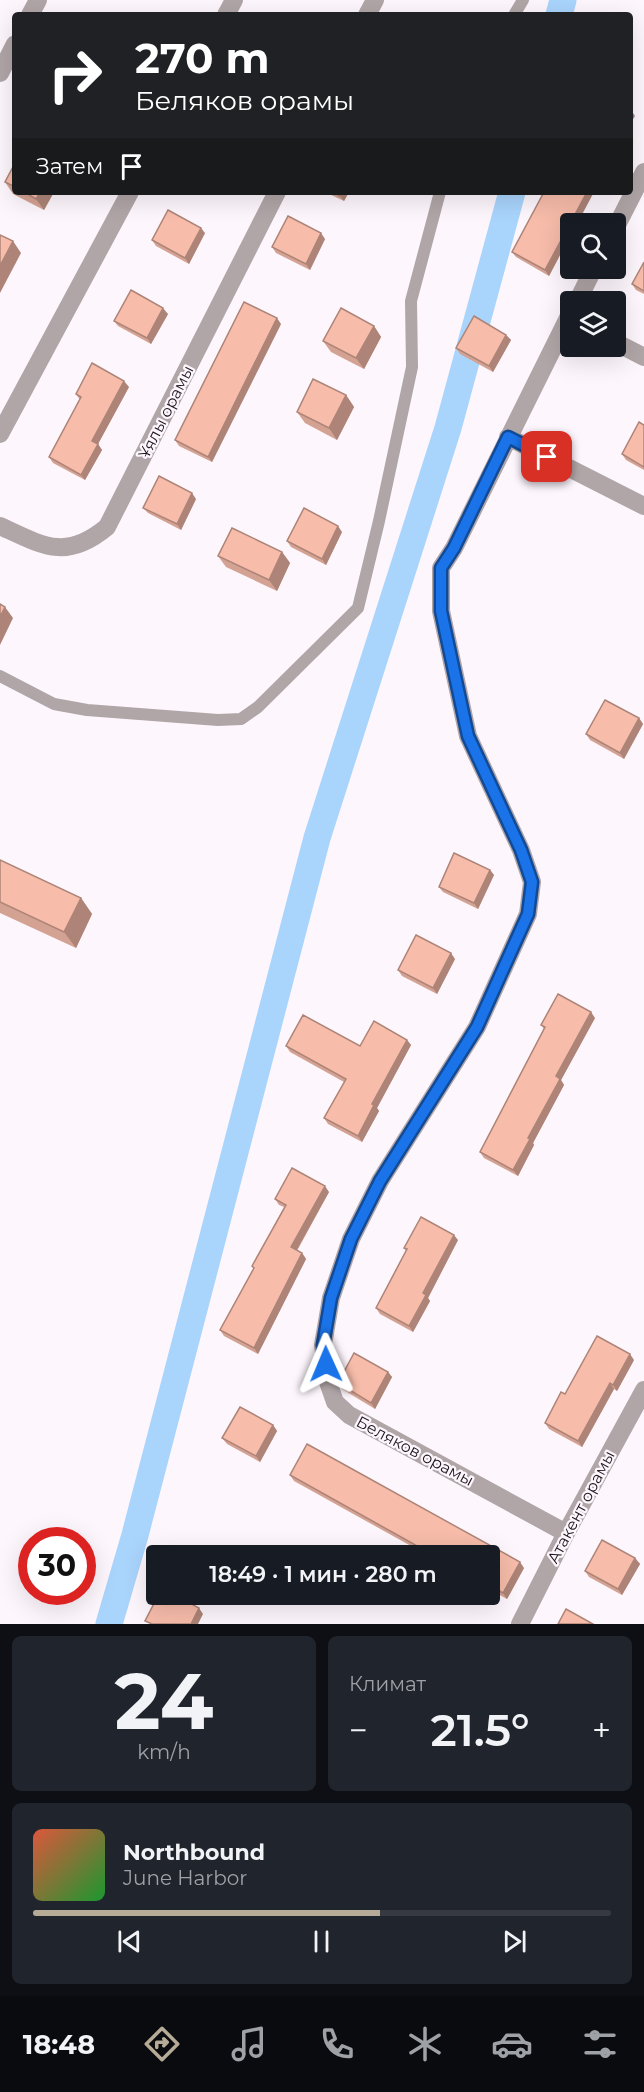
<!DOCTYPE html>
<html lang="ru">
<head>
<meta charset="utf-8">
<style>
	:root { --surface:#171b24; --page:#20242c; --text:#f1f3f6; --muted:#9ea1a6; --line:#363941; --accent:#b5ab97 }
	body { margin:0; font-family:Montserrat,sans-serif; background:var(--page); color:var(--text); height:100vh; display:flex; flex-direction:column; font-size:22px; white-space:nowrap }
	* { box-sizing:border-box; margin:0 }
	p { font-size:20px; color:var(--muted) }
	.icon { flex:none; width:33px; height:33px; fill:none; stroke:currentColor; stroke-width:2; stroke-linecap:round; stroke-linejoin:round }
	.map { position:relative; height:1624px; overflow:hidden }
	.sheet { display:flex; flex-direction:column; gap:12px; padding:12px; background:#0d0f14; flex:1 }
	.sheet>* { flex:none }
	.banner { position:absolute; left:12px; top:12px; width:621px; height:183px; border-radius:6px; box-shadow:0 6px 24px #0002; background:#202124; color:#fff; overflow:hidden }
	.controls { position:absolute; left:560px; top:213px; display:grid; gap:12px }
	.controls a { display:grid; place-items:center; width:66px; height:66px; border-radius:6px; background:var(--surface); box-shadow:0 6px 24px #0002; font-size:30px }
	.speed { position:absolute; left:18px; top:1527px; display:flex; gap:12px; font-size:30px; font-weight:700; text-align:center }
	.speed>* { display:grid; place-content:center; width:78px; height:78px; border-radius:50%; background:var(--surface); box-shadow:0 6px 24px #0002; line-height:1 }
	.speed .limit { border:9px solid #d22; background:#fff; color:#111 }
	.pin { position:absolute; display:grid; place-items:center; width:51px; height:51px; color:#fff; margin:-26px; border-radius:12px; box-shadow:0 3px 9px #0006 }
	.me { position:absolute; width:66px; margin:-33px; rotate:359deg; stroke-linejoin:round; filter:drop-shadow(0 0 4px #0008) }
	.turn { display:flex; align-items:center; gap:21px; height:126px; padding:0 24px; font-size:27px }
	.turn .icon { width:78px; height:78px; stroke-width:2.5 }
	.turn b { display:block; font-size:42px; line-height:51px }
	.then { display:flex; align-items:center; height:57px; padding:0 24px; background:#0003; gap:12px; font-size:22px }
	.big { font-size:45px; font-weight:600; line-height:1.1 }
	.sheet .widget { flex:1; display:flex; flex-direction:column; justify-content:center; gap:9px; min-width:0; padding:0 21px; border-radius:9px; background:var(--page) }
	.sheet .dial { align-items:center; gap:0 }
	.dial b { font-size:78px; line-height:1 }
	.song { display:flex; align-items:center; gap:18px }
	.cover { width:72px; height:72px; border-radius:9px; background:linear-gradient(135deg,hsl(10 70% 55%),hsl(130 70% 35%)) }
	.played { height:6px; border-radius:3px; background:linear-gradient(90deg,var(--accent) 60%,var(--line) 60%) }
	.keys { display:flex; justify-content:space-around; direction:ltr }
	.heat { display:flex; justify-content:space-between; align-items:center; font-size:33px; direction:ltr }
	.sheet .tiles { flex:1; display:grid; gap:12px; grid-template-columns:1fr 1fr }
	.widget:last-child { grid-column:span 2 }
	.trip { position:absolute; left:146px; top:1545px; width:354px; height:60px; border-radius:6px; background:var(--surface); box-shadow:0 6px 24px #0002; font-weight:600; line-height:60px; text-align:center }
	.tab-bar { display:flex; height:96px; justify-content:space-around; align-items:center; background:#090b0e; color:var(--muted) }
	.tab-bar .icon { width:42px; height:42px }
	.tab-bar .on { color:var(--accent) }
	.tab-bar b { font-size:27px; color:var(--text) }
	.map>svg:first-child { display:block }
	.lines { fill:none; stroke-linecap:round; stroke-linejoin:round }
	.canal { stroke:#a9d4fc; stroke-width:27 }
	.lane { stroke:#b0a5a7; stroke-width:12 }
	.street { stroke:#b0a5a7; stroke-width:18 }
	.wall { fill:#d4a292 }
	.shaded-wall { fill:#ad8477 }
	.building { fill:#f7bcaa; stroke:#ad8477; stroke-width:1.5 }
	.route-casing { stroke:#114b97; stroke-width:15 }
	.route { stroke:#1a73e8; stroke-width:10 }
	.labels { text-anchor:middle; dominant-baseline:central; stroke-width:4.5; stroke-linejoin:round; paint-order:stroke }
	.street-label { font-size:16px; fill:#1d171d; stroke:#fdf6fd }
</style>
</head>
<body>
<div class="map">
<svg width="644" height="1624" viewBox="0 0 644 1624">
	<rect width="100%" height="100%" fill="#fdf6fd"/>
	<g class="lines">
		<g class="canal">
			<path d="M559,15L563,0"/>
			<path d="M109,1624L135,1535L317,838L448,428L512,192"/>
		</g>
		<g class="lane">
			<path d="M514,15L523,0"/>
			<path d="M0,676L54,704L87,710L218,720L241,719L258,707L358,608L379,521L412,367L411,301L440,192"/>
		</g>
		<g class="street">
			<path d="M30,15L38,0"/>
			<path d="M226,15L234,0"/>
			<path d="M367,15L375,0"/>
			<path d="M0,73L15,44"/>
			<path d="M615,229L644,172"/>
			<path d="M577,302L594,268"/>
			<path d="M615,342L644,357"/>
			<path d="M0,434L130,192"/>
			<path d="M508,437L644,506"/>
			<path d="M0,526C43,546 66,561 107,527L277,192"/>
			<path d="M566,1533L349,1415L335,1402L328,1382L323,1345L331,1298L351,1239L380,1181L477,1027L528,914L532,882L521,850L468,736L441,611V568L454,548L570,314"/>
			<path d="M520,1624L566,1533L644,1390"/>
		</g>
	</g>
	<g class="wall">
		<path d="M15,163V192H54L44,210L13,194L5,182Z"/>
		<path d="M325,192H349L344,201Z"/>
		<path d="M570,224V236L549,276L516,257L512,252Z"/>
		<path d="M205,233L189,264L156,246L152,240Z"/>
		<path d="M325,239L310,270L276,253L272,247Z"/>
		<path d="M644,262V294L636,290L632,284Z"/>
		<path d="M168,314L151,344L118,326L114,321Z"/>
		<path d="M281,324L212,462L179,446L175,440Z"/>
		<path d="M374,326L381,337L364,369L331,352L323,341Z"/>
		<path d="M506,335L511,340L493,372L460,354L456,348Z"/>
		<path d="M129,387L98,444L102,450L85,480L53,463L49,457L80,400L76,394Z"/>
		<path d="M346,395L354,407L337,440L305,423L297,412Z"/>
		<path d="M644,425V470L626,460L622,454Z"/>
		<path d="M196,499L181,530L148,513L143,508Z"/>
		<path d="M342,532L326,565L291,547L287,541Z"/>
		<path d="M282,552L290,563L277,591L226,567L218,556Z"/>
		<path d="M639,718L643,724L624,759L590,740L586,734Z"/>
		<path d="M0,860L81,898L92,914L76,948L0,913Z"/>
		<path d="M490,870L494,875L478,909L443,892L439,887Z"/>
		<path d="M455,959L437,994L402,976L398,970Z"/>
		<path d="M595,1018L561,1080L564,1085L533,1143L534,1145L518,1176L484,1158L480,1152L544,1029L541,1025Z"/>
		<path d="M407,1040L411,1045L377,1108L379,1111L362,1142L328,1124L324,1118L344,1082L290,1052L286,1046H360Z"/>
		<path d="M329,1192L297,1251L302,1253L306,1259L258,1354L224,1336L220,1330L254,1269L252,1266L284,1207L279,1205L275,1199Z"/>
		<path d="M458,1240L428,1298L430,1301L413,1332L380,1314L376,1308L406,1251L404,1248Z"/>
		<path d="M634,1360L617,1391L614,1389L582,1447L549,1429L545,1423Z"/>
		<path d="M388,1372L392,1377L375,1409L342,1389L338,1383Z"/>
		<path d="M273,1425L277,1431L260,1462L227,1444L222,1438Z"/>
		<path d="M290,1475L524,1568L507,1599L489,1589V1556H429L294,1481Z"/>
		<path d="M635,1558L640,1564L622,1595L589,1577L585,1571Z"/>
	</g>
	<g class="shaded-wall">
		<path d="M631,110L635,116L630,124V111Z"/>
		<path d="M40,192H54L44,210L36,199Z"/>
		<path d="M342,192H349L344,201L340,196Z"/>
		<path d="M587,192H594L577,224H570V236L549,276L545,270Z"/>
		<path d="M201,228L205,233L189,264L185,258Z"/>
		<path d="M321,233L325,239L310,270L306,264Z"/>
		<path d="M13,241L21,253L0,293V266Z"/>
		<path d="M163,308L168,314L151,344L147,338Z"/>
		<path d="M277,318L281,324L212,462L208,457Z"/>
		<path d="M374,326L381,337L364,369L356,358Z"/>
		<path d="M506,335L511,340L493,372L489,366Z"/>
		<path d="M124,381L129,387L98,444L102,450L85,480L81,475L92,441Z"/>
		<path d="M346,395L354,407L337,440L329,428Z"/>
		<path d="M192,493L196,499L181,530L177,524Z"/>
		<path d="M338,526L342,532L326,565L322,559Z"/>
		<path d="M282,552L290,563L277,591L269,580Z"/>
		<path d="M5,607L13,618L0,645V617Z"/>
		<path d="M639,718L643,724L624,759L620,753Z"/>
		<path d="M490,870L494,875L478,909L474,903Z"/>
		<path d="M81,898L92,914L76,948L64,932Z"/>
		<path d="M451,953L455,959L437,994L433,988Z"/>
		<path d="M591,1012L595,1018L561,1080L564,1085L533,1143L534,1145L518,1176L513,1170L528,1138L556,1076Z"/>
		<path d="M407,1040L411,1045L377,1108L379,1111L362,1142L358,1136L372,1104Z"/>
		<path d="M325,1186L329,1192L295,1253L291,1247Z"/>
		<path d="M454,1235L458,1240L428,1298L430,1301L413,1332L409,1326L423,1293Z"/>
		<path d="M302,1253L306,1259L258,1354L254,1348Z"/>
		<path d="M630,1354L634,1360L617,1391L613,1385Z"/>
		<path d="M388,1372L392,1377L375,1409L371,1403Z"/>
		<path d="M610,1383L614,1389L582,1447L578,1441Z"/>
		<path d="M273,1425L277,1431L260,1462L256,1456Z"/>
		<path d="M635,1558L640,1564L622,1595L618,1589Z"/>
		<path d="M520,1562L524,1568L507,1599L503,1593Z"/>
		<path d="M199,1608L203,1614L198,1624H191Z"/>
	</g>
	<g class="building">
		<path d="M15,163V187L5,182Z"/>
		<path d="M24,192H40L36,199Z"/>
		<path d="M333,192H342L340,196Z"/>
		<path d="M544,192H587L545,270L512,252Z"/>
		<path d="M168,210L201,228L185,258L152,240Z"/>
		<path d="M288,216L321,233L306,264L272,247Z"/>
		<path d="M0,235L13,241L0,266Z"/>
		<path d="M644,262V291L632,284Z"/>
		<path d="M131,290L163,308L147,338L114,321Z"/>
		<path d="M244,302L277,318L208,457L175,440Z"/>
		<path d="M341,308L374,326L356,358L323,341Z"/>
		<path d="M474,316L506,335L489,366L456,348Z"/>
		<path d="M92,363L124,381L92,441L98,444L81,475L49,457L81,397L76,394Z"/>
		<path d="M313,379L346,395L329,428L297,412Z"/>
		<path d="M639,422L644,425V467L622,454Z"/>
		<path d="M159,476L192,493L177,524L143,508Z"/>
		<path d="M304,508L338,526L322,559L287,541Z"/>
		<path d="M232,528L282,552L269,580L218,556Z"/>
		<path d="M0,604L5,607L0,617Z"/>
		<path d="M605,700L639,718L620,753L586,734Z"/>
		<path d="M454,853L490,870L474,903L439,887Z"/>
		<path d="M0,860L81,898L64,932L0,902Z"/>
		<path d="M416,935L451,953L433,988L398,970Z"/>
		<path d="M558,994L591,1012L556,1076L560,1079L528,1138L530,1139L513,1170L480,1152L545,1027L541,1025Z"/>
		<path d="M303,1015L360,1046L374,1021L407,1040L372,1104L374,1105L358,1136L324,1118L346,1079L286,1046Z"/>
		<path d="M292,1168L325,1186L291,1247L302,1253L254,1348L220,1330L254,1268L252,1266L286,1205L275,1199Z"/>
		<path d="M421,1217L454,1235L423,1293L426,1295L409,1326L376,1308L407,1249L404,1248Z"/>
		<path d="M597,1336L630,1354L613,1385L610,1383L578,1441L545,1423L561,1392L565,1394Z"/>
		<path d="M354,1353L388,1372L371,1403L338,1383Z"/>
		<path d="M240,1407L273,1425L256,1456L222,1438Z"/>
		<path d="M307,1444L520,1562L503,1593L489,1585V1556H435L290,1475Z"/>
		<path d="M602,1540L635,1558L618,1589L585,1571Z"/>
		<path d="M159,1594H173L199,1608L191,1624H152L145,1621Z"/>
		<path d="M566,1609L593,1624H558Z"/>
	</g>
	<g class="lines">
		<defs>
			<path id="route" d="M326,1364L323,1345L331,1298L351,1239L380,1181L477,1027L528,914L532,882L521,850L468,736L441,611V568L454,548L508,437L547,457"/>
		</defs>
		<use href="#route" class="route-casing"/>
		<use href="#route" class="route"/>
	</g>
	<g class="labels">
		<g class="street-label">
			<text transform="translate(166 412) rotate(-63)">Ұялы орамы</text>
			<text transform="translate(415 1451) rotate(28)">Беляков орамы</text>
			<text transform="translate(581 1507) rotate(-62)">Атакент орамы</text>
		</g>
	</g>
</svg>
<div class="controls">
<a><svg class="icon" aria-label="search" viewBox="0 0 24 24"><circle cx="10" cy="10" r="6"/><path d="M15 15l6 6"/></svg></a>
<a><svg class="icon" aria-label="layers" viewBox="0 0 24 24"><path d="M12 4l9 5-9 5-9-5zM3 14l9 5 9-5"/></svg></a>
</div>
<div class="speed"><div class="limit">30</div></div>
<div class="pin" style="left:547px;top:457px;background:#d93025"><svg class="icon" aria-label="arrive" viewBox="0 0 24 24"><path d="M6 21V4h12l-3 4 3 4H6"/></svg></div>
<svg class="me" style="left:326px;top:1364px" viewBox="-20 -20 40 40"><path d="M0-17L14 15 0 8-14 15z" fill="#1a73e8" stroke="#fff" stroke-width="4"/></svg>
<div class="trip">18:49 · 1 мин · 280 m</div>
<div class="banner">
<div class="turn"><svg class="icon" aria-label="right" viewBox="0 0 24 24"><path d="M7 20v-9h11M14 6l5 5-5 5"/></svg><div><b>270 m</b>Беляков орамы</div></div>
<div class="then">Затем<svg class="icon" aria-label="arrive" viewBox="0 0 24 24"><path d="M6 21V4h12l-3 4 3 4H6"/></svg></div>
</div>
</div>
<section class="sheet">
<div class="tiles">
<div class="widget dial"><b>24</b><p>km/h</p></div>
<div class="widget"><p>Климат</p>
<div class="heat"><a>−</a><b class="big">21.5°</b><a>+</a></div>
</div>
<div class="widget">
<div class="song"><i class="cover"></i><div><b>Northbound</b><p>June Harbor</p></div></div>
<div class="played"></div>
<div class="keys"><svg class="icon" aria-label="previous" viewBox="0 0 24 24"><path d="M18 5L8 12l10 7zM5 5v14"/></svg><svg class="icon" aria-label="pause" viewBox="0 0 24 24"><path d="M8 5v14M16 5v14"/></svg><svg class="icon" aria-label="next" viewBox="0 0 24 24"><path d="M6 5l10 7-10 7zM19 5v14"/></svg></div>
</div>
</div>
</section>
<nav class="tab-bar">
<b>18:48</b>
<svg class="icon on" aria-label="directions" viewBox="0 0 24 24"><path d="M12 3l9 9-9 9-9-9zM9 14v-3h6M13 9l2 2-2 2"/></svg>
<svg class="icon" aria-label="music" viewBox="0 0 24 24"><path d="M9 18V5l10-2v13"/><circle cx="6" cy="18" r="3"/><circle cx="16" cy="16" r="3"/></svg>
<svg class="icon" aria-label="phone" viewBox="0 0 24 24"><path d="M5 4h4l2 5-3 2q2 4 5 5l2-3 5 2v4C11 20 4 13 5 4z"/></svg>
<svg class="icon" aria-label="climate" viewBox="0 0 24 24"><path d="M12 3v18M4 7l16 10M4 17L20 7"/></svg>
<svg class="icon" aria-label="car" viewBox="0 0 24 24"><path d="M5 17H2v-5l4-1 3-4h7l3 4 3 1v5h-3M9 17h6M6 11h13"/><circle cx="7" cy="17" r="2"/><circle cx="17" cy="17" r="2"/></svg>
<svg class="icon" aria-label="filters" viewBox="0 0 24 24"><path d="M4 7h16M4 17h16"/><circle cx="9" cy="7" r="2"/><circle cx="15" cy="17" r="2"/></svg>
</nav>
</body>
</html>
